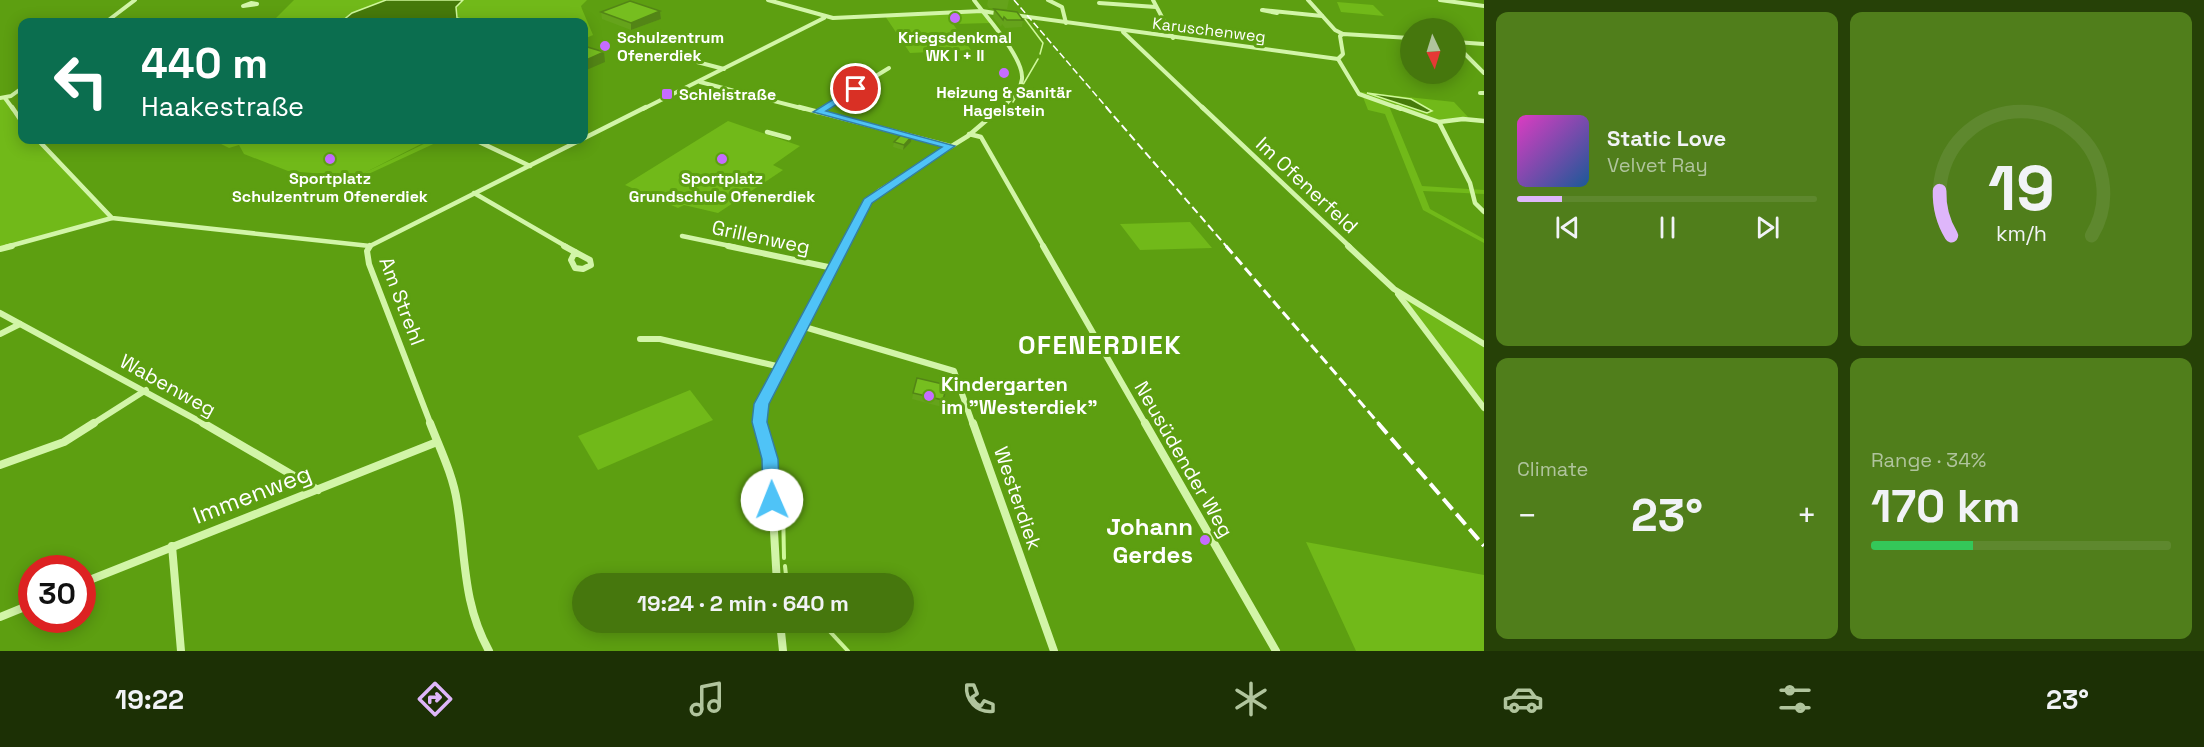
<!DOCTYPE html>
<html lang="en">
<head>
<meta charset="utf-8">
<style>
	:root { --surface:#46770d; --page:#507e1b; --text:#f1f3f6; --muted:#b0c49d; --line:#5e882e; --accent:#deb6fa }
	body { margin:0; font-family:"Space Grotesk",sans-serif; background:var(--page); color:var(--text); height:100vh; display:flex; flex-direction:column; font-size:22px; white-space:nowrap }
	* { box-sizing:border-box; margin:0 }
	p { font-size:20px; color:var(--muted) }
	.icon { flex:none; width:33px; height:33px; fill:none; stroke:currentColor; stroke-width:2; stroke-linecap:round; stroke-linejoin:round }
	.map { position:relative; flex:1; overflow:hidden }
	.details { display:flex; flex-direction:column; gap:12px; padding:12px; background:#264107; width:720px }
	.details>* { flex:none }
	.banner { position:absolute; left:18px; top:18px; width:570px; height:126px; border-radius:12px; box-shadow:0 3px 15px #0003; background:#0b6e4f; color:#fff; overflow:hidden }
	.needle { width:39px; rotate:176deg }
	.tools { position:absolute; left:1400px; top:18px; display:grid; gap:12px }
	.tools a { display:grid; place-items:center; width:66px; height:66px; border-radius:50%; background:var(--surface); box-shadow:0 3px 15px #0003; font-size:30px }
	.speed { position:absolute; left:18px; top:555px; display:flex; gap:12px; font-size:30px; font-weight:700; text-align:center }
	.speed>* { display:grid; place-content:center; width:78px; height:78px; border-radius:50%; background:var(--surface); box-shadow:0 3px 15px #0003; line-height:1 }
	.speed .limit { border:9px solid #d22; background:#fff; color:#111 }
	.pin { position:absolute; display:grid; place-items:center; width:51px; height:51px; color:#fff; margin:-26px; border:3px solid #fff; border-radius:50%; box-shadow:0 2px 6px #0007 }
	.me { position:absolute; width:66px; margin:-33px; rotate:359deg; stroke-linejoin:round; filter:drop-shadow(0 0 4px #0008) }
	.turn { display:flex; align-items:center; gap:21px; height:126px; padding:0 24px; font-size:27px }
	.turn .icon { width:78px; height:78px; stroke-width:2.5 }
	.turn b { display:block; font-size:42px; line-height:51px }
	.big { font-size:45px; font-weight:700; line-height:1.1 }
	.details .widget { flex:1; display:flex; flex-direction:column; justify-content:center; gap:9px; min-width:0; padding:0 21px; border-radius:12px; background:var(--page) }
	.details .dial { align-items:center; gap:0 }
	.dial svg { height:156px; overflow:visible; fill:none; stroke:var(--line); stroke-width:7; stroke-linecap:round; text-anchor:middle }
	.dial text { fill:var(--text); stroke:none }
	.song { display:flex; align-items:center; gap:18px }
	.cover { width:72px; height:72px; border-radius:9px; background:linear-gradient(135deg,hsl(310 70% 55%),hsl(210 70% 35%)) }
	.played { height:6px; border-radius:3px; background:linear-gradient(90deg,var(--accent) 15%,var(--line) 15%) }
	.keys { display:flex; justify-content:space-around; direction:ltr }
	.heat { display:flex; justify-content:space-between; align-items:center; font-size:33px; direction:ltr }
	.charge { height:9px; border-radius:4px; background:linear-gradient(90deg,#34c759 34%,var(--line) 0) }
	.details .tiles { flex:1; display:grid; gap:12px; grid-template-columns:repeat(2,1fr) }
	.trip { position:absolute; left:572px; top:573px; width:342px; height:60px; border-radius:30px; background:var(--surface); box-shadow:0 3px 15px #0003; font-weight:700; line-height:60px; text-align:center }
	.dock { display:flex; height:96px; justify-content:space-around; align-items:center; background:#1c3005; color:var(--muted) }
	.dock .icon { width:42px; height:42px }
	.dock .selected { color:var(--accent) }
	.dock b { font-size:27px; color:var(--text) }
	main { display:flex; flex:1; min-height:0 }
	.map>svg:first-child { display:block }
	.green { fill:#71b919 }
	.water { fill:#467a0a; stroke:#cff89a; stroke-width:1.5 }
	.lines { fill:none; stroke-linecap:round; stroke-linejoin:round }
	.stream-far1 { stroke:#cff89a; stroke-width:1.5 }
	.stream { stroke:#cff89a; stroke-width:4 }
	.minor-far3 { stroke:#d2f5a8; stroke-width:4 }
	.minor-far2 { stroke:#d2f5a8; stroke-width:4.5 }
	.minor-far1 { stroke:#d2f5a8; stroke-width:6 }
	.minor { stroke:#d2f5a8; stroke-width:8 }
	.rail-far3 { stroke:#fff; stroke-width:1.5; stroke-dasharray:7 3; stroke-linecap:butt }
	.rail-far2 { stroke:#fff; stroke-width:2; stroke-dasharray:8 4; stroke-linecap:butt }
	.rail-far1 { stroke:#fff; stroke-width:3; stroke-dasharray:10 4.5; stroke-linecap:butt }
	.rail { stroke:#fff; stroke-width:4; stroke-dasharray:14 6; stroke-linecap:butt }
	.wall { fill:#65a31b }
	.shaded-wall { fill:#538516 }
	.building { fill:#76be1f; stroke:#538516; stroke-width:1.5 }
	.route { fill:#4fc3f7; stroke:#337fa1; stroke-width:1.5 }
	.poi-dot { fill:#c66cff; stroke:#5d9f11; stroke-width:2 }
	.labels { text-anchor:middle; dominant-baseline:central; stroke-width:6; stroke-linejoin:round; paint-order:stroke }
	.far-street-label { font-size:16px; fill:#fff; stroke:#5d9f11 }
	.far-poi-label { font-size:16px; font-weight:bold; fill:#fff; stroke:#5d9f11 }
	.street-label { font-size:20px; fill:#fff; stroke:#5d9f11 }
	.poi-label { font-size:20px; font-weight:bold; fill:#fff; stroke:#5d9f11; text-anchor:start }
	.near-street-label { font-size:24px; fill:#fff; stroke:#5d9f11 }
	.near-poi-label { font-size:24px; font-weight:bold; fill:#fff; stroke:#5d9f11; text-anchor:end }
	.district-label { font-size:26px; font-weight:bold; letter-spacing:1.5px; fill:#fff; stroke:#5d9f11 }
</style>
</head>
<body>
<main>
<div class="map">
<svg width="1484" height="651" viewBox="0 0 1484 651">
	<rect width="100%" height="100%" fill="#5d9f11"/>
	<g class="green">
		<path d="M294,0H386L352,13L341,22H272Z"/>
		<path d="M463,0H587L581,6L582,9L593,35L584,39V22H473L457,18L456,7Z"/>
		<path d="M1337,2L1373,5L1384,16L1341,12Z"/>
		<path d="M982,11L991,23L953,24L971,50L910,53L885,16Z"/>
		<path d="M1361,92L1454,102L1468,117L1438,120L1389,106L1422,186L1484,190V194L1423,191L1430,209L1484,239V243L1423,210L1385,114L1368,110Z"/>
		<path d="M0,98H5L22,122V140H38L112,218L0,249Z"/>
		<path d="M728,121L800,146L773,165L783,170L718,213L684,205L678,208L625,185Z"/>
		<path d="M213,140H429L360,175L432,140H442L362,177L288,171L244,154L239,145L229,148Z"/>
		<path d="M1190,222L1212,248L1140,250L1120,224Z"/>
		<path d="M1394,289L1484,344V408Z"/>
		<path d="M690,390L713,420L598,470L578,436Z"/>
		<path d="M1306,542L1484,575V651H1356Z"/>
	</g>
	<g class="water">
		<path d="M386,0H463L456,7L457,18L473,22H341L352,13Z"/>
		<path d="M1367,93L1411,99L1432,111L1427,113Z"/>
	</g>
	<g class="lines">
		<g class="stream-far1">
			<path d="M1025,19L1043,43L1040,54"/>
			<path d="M1013,102L1038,59"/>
		</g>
		<g class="stream">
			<path d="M783,500L785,478"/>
			<path d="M783,507L784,558"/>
			<path d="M785,566L787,584"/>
			<path d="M821,622L848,651"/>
		</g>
		<g class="minor-far3">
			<path d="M768,0L833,18L982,11L1001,14"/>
			<path d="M974,0C987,18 1024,58 1022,79C1021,90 1009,101 1001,109"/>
			<path d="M1048,0L1062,7L1066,23"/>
			<path d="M1153,0L1173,38"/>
			<path d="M1308,0L1335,30L1343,34"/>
			<path d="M1440,0L1484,6"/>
			<path d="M251,3L257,4L243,6Z"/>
			<path d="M1099,3L1156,7"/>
			<path d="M1277,13L1262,10L1322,16"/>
			<path d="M1014,15L1338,59L1343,54L1340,36L1343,34L1410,38"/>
			<path d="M106,22L135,0"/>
			<path d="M1123,32L1204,109"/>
			<path d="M1455,42L1484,44"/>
			<path d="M1455,44L1484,73"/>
			<path d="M678,57L724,69"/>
			<path d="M1338,59L1359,94L1401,109"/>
			<path d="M700,82L805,109"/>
			<path d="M1480,93H1484"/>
			<path d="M0,98L11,96L22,88"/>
			<path d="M5,98L13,109"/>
			<path d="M643,109L824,18"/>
			<path d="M822,109L889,68"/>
		</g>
		<g class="minor-far2">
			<path d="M12,107L22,122"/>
			<path d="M799,107L950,146"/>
			<path d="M1202,107L1350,247"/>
			<path d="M1397,107L1439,122L1470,183L1475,203L1484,212"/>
			<path d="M817,112L825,107"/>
			<path d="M1439,122L1463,119L1484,121"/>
			<path d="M767,132L789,138"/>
			<path d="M969,134L981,137L1044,247"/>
			<path d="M38,140L112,218L370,246"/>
			<path d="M475,140L530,166"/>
			<path d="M474,193L567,247"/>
			<path d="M682,236L735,247"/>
			<path d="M370,246L646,107"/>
			<path d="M6,247L112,218"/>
			<path d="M844,247L868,201L879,191L968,136L1002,107"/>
		</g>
		<g class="minor-far1">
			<path d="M370,246L367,251L369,264L431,425"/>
			<path d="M564,246L575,252"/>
			<path d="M728,246L833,268"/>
			<path d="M1043,246L1146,425"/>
			<path d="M1348,246L1394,289L1484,344"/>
			<path d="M0,249L12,246"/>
			<path d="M575,252L590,260L591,265L583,269L575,268L571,260Z"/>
			<path d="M1398,294L1484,408"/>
			<path d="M0,313L206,425"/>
			<path d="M801,326L954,371L973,425"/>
			<path d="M0,334L20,324"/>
			<path d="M640,339H660L781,367"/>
			<path d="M91,425L146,390"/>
			<path d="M762,425V404L845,246"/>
		</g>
		<g class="minor">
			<path d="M203,423L318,490"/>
			<path d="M430,423C440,449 453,475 457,502C466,556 462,602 489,651"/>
			<path d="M762,423L771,478L777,584"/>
			<path d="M973,423L1054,651"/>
			<path d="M1145,423L1276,651"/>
			<path d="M0,465L64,442L94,423"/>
			<path d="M172,546L181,651"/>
			<path d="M82,583L437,442"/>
			<path d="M0,617L32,604"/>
			<path d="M780,622L783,651"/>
		</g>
		<path class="rail-far3" d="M1014,0L1108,109"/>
		<path class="rail-far2" d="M1106,107L1227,247"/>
		<path class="rail-far1" d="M1226,246L1380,425"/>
		<path class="rail" d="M1378,423L1484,546"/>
	</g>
	<g class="wall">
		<path d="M988,0H1009L1007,9L989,8L987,5Z"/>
		<path d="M994,9L1023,20L1022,27L1005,28L1002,24L1001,27L993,17Z"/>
		<path d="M660,11L661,19L631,30L602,19L601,12Z"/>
		<path d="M912,136L911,142L903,150L893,147L894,142Z"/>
		<path d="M917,378L947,385L942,407L912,399Z"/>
	</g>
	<g class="shaded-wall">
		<path d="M660,11L661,19L631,30V23Z"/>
		<path d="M604,52L605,62L584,71V61Z"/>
		<path d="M912,136L911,142L903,150L904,145Z"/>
	</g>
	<g class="building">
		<path d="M630,1L660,11L631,23L601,12Z"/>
		<path d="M994,9L1017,12L1023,20H1007L1004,17L1003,20Z"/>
		<path d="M584,46L604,52L584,61Z"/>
		<path d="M902,134L912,136L904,145L894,142Z"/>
		<path d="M917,378L947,385L943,400L913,393Z"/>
	</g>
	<path class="route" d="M853,87L861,89L826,111L955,146L872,203L769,404L767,422L778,459L780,500L778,505H766L763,500L762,459L752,422L754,404L864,199L942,147L813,112Z"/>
	<g class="poi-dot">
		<circle cx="955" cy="18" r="6"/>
		<circle cx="605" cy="46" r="6"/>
		<circle cx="1004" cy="73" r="6"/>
		<rect x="661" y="88" width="12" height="12" rx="3"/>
		<circle cx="330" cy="159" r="6"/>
		<circle cx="722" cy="159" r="6"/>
		<circle cx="929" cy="396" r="6"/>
		<circle cx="1205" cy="540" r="6"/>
	</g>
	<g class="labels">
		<g class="far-street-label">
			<text transform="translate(1209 30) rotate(7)">Karuschenweg</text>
		</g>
		<g class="far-poi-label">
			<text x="617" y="37" text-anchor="start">Schulzentrum<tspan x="617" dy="18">Ofenerdiek</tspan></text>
			<text x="955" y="37">Kriegsdenkmal<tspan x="955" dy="18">WK I + II</tspan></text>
			<text x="1004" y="92">Heizung &amp; Sanitär<tspan x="1004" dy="18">Hagelstein</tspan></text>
			<text x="679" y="94" text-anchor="start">Schleistraße</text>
			<text x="330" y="178">Sportplatz<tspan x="330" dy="18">Schulzentrum Ofenerdiek</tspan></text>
			<text x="722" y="178">Sportplatz<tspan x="722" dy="18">Grundschule Ofenerdiek</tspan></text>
		</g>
		<g class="street-label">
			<text transform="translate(1307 185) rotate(43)">Im Ofenerfeld</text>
			<text transform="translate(761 237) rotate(12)">Grillenweg</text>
			<text transform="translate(402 301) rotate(69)">Am Strehl</text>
			<text transform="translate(168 385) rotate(29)">Wabenweg</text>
			<text transform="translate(1184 459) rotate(60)">Neusüdender Weg</text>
			<text transform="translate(1018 498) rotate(71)">Westerdiek</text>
		</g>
		<g class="poi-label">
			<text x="941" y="384">Kindergarten<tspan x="941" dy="23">im "Westerdiek"</tspan></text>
		</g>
		<g class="near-street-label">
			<text transform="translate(252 494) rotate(-21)">Immenweg</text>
		</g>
		<g class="near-poi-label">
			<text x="1193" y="526">Johann<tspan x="1193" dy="28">Gerdes</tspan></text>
		</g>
		<g class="district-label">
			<text x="1100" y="345">OFENERDIEK</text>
		</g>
	</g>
</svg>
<div class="tools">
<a><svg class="needle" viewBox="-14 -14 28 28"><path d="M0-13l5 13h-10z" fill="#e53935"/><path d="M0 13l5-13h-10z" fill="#b0c49d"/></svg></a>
</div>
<div class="speed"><div class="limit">30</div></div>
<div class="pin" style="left:856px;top:89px;background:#d93025"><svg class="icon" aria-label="arrive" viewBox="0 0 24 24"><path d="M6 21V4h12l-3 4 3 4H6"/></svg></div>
<svg class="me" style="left:772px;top:500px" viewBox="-20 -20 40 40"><circle r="19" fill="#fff"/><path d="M0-13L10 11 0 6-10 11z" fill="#4fc3f7"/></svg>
<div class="trip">19:24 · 2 min · 640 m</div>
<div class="banner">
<div class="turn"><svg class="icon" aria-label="left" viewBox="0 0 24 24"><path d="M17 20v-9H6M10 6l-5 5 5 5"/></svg><div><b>440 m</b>Haakestraße</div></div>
</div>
</div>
<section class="details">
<div class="tiles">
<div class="widget">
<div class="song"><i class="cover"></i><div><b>Static Love</b><p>Velvet Ray</p></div></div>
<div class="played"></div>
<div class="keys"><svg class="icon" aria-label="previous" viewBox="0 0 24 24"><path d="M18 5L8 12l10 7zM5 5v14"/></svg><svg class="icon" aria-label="pause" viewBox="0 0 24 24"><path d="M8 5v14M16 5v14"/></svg><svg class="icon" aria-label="next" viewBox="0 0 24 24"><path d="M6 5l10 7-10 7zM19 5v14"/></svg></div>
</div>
<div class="widget dial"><svg viewBox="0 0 100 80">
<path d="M14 69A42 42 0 1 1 86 69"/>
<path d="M14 69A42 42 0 0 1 8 46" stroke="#deb6fa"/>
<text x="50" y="56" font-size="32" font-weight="700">19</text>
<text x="50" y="72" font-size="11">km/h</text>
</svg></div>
<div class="widget"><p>Climate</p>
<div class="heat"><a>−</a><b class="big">23°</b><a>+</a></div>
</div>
<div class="widget"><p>Range · 34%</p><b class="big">170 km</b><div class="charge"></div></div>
</div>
</section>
</main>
<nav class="dock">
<b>19:22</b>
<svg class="icon selected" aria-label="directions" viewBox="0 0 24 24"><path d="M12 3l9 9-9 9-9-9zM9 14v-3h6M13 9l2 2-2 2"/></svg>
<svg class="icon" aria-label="music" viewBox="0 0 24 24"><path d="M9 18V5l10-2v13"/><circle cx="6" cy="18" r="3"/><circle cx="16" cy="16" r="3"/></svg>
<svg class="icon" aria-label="phone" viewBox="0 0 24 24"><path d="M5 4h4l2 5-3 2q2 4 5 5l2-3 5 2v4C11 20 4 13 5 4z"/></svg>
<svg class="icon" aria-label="climate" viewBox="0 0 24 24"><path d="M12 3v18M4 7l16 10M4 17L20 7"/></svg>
<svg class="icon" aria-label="car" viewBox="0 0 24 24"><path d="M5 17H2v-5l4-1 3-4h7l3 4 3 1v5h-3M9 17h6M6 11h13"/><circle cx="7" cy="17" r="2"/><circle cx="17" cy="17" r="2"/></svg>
<svg class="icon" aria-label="filters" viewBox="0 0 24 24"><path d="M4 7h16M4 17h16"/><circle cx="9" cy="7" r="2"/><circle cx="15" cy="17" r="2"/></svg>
<b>23°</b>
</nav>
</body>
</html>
